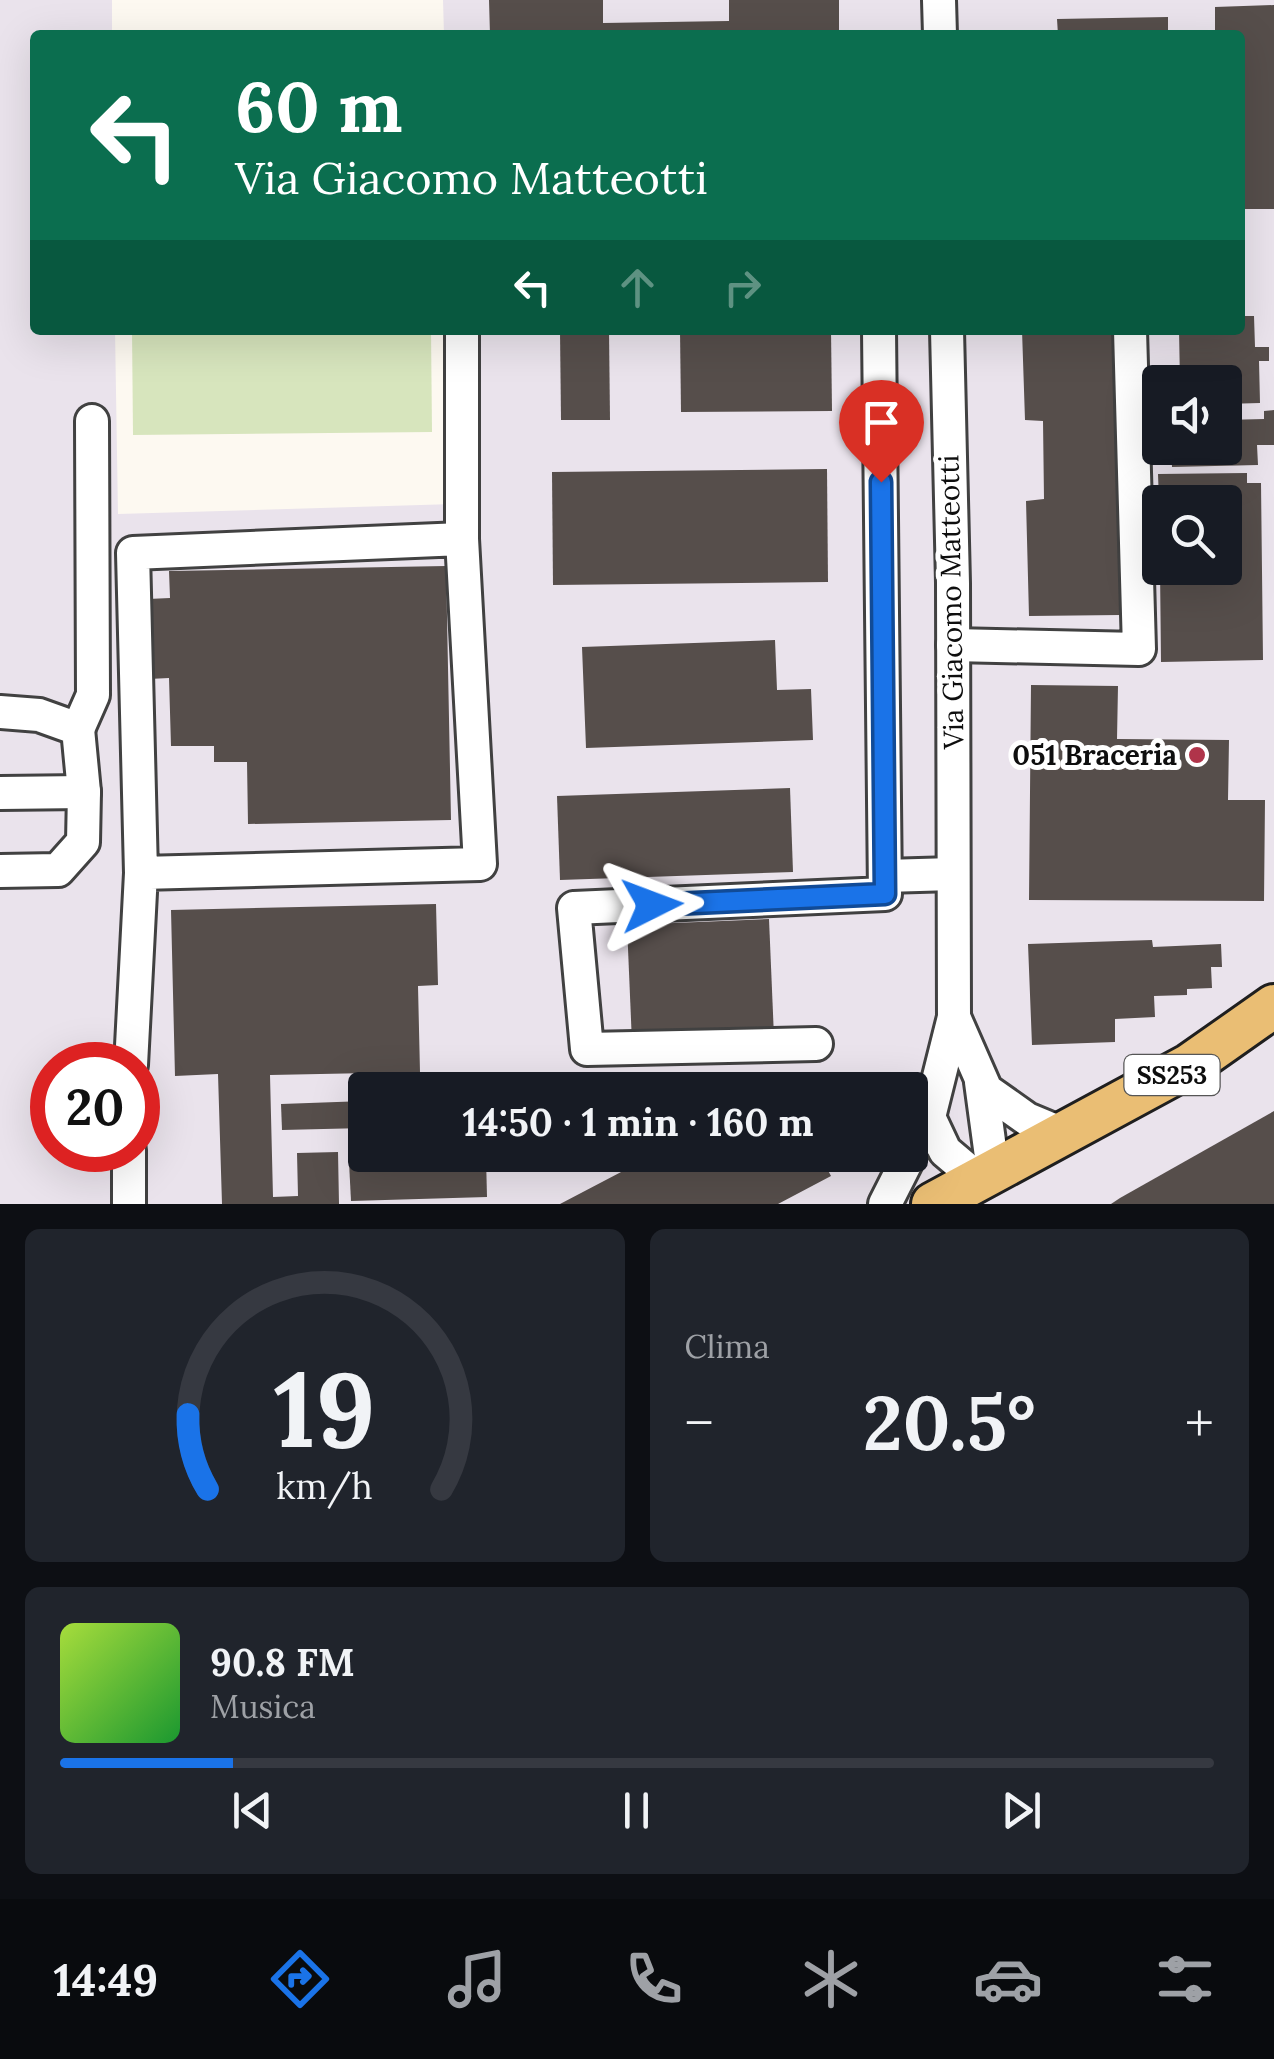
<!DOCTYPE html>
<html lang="it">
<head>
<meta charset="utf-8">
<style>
	:root { --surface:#171b24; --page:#20242c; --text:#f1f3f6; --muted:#9ea1a6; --line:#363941; --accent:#1a73e8 }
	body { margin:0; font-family:Lora,serif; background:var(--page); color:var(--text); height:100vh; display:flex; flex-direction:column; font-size:38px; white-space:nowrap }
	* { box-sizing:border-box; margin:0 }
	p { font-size:32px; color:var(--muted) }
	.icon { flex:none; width:55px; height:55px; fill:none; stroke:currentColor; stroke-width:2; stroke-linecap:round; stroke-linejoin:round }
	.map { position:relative; height:1204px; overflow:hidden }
	.sheet { display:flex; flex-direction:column; gap:25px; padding:25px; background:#0d0f14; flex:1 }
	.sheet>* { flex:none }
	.banner { position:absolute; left:30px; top:30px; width:1215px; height:305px; border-radius:10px; box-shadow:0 10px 40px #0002; background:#0b6e4f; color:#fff; overflow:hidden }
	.tools { position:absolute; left:1142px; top:365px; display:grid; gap:20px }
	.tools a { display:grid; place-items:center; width:100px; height:100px; border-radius:10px; background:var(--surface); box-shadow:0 10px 40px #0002; font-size:50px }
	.speed { position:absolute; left:30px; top:1042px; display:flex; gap:20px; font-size:50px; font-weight:700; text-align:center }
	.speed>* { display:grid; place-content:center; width:130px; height:130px; border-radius:50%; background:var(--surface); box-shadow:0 10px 40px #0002; line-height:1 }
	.speed .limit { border:15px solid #d22; background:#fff; color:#111 }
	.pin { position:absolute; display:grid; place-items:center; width:85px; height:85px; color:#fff; margin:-102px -42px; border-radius:50% 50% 50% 0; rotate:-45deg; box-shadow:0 0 10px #0007 }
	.pin .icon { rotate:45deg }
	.me { position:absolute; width:110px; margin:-55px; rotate:87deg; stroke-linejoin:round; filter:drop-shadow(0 0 8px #0008) }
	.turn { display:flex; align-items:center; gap:35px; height:210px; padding:0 40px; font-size:45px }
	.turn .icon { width:130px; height:130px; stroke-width:2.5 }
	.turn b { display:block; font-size:70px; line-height:85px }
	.lanes { display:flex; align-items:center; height:95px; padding:0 40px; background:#0003; justify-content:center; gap:50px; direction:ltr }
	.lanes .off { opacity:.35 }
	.big { font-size:75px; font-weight:700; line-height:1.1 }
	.sheet .widget { flex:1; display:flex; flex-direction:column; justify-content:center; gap:15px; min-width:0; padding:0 35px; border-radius:15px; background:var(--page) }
	.sheet .dial { align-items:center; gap:0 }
	.dial svg { height:260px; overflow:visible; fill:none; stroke:var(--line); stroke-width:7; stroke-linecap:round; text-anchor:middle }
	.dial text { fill:var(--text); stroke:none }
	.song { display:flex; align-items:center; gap:30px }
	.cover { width:120px; height:120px; border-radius:15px; background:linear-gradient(135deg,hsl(80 70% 55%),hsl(130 70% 35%)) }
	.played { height:10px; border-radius:5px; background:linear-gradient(90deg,var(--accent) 15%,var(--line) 15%) }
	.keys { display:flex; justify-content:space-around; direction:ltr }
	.heat { display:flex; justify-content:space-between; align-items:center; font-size:55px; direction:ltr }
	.sheet .tiles { flex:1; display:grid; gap:25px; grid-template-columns:1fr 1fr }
	.widget:last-child { grid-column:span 2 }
	.trip { position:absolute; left:348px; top:1072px; width:580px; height:100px; border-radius:10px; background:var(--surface); box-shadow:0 10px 40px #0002; font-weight:700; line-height:100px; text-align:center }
	.tabs { display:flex; height:160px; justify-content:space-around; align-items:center; background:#090b0e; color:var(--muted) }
	.tabs .icon { width:70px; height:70px }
	.tabs .active { color:var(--accent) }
	.tabs b { font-size:45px; color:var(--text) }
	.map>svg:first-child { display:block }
	.industrial { fill:#eae3ec; fill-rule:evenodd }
	.green { fill:#d7e5bd }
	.building { fill:#564e4b }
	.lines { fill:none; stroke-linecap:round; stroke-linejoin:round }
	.minor-casing { stroke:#414141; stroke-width:38 }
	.major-casing { stroke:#1f1f1f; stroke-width:48 }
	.minor { stroke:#fff; stroke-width:32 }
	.major { stroke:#eabe74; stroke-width:42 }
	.route-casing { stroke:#114b97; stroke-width:25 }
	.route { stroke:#1a73e8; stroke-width:18 }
	.poi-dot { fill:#b0344a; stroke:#fff; stroke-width:4 }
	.labels { text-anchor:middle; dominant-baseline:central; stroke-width:10; stroke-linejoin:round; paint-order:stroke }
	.shield { fill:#fff; stroke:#565656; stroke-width:2.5 }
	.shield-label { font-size:25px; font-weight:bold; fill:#0e0e0e }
	.street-label { font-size:28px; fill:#0e0e0e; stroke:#fff }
	.poi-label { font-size:28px; font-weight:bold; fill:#0e0e0e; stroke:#fff; text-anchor:end }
</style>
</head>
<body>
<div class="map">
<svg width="1274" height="1204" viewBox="0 0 1274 1204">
	<rect width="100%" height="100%" fill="#fdf9f1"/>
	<path class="industrial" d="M0,0H112V35H35V330H115L118,514L454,504L452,330H1240V35H444L443,0H1274V1204H0ZM1160,382H1225V448H1160ZM1160,502H1225V568H1160ZM52,1065H138V1150H52ZM365,1090H910V1155H365Z"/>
	<path class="green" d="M132,330H431L432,432L133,435Z"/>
	<g class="building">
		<path d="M489,0H603V23L729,21V0H839V35H490Z"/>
		<path d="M1274,5V209H1240V35H1215V7Z"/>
		<path d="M1168,17V35H1058L1057,19Z"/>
		<path d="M1240,316H1254L1255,347H1269V361H1259L1260,403L1225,404V382H1180L1179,330H1240Z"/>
		<path d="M609,330L610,420H561L560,331Z"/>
		<path d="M680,330H831L832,411L681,412Z"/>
		<path d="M1022,330H1114L1120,615L1029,616L1026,501L1044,499L1043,421L1025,420Z"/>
		<path d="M1274,410V445H1257L1258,465L1172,467L1171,448H1225V420L1264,419V411Z"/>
		<path d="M827,469L828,582L553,585L552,472Z"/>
		<path d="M1247,473V483H1261L1263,660L1161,662L1160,568H1225V502H1159L1158,474Z"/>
		<path d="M446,566L451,820L248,824L247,762H214V746H171L169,678L149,679L148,599L170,598L169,571Z"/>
		<path d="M775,640L777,690L811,689L813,740L586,748L582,647Z"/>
		<path d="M1031,685L1118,686L1117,739L1229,740L1228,800H1265L1264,901L1029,900Z"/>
		<path d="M790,788L793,872L560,880L557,796Z"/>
		<path d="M436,904L438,985L418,986L420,1072L270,1075L273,1197L298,1196L297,1153L338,1152L339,1204H222L218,1074L175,1076L171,910Z"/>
		<path d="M769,919L774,1037L632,1043L627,925Z"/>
		<path d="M1152,940L1153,947L1221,944L1222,967H1211L1212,988L1187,989V995L1154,996L1155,1017L1115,1019V1042L1032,1045L1028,944Z"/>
		<path d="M365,1101V1128L282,1130L281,1104Z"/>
		<path d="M1274,1111V1204H1111L1120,1198Z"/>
		<path d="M614,1155H642L645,1160L654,1155H820L831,1176L778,1204H560L623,1171Z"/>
		<path d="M486,1157L487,1197L351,1201L349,1162Z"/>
	</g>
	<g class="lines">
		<defs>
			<g id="minor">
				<path d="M939,0L940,35"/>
				<path d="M462,330V539"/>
				<path d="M953,645L1139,649L1130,330"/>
				<path d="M0,712L39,715L78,729L84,792L83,842L58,870L0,871"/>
				<path d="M78,729L93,695L92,421"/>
				<path d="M0,793L84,792"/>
				<path d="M885,876L953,874"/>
				<path d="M954,1017L986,1090L1027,1119L1063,1134"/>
				<path d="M816,1044L587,1049L574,908L885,894L879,330"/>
				<path d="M131,1065L141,873L133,553L462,539L480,864L141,873"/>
				<path d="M981,1082L993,1171"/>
				<path d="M929,1117L945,1151L978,1179"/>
				<path d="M129,1204V1150"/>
				<path d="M885,1204L929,1117L954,1017L953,583L947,330"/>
			</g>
			<path id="major" d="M933,1204L1190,1065L1274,1006"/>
		</defs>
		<use href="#minor" class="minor-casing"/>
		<use href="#major" class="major-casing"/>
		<use href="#minor" class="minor"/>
		<use href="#major" class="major"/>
	</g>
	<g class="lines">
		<defs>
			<path id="route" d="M652,905L885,894L881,482"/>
		</defs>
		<use href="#route" class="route-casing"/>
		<use href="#route" class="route"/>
	</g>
	<circle class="poi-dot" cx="1197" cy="755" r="10"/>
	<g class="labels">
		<rect class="shield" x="1124.5" y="1055" width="95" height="40" rx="8"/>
		<g class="shield-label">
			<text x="1172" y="1075">SS253</text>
		</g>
		<g class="street-label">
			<text transform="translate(951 602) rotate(-91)">Via Giacomo Matteotti</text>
		</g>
		<g class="poi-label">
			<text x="1177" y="755">051 Braceria</text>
		</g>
	</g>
</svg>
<div class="tools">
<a><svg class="icon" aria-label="sound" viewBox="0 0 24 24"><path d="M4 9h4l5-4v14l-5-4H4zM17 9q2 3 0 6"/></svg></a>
<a><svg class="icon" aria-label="search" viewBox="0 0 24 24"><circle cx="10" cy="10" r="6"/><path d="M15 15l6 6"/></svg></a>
</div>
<div class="speed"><div class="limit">20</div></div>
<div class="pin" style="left:881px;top:482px;background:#d93025"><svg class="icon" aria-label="arrive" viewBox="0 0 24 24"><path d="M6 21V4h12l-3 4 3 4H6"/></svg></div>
<svg class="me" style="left:652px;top:905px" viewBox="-20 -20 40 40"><path d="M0-17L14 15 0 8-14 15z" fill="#1a73e8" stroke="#fff" stroke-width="4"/></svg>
<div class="trip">14:50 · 1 min · 160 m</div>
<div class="banner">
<div class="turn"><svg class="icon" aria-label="left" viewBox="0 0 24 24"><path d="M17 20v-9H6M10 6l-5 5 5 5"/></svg><div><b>60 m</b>Via Giacomo Matteotti</div></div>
<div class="lanes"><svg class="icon" aria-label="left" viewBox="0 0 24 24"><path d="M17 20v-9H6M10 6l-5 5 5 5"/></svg><svg class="icon off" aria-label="ahead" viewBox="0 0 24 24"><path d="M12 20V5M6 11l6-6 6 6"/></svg><svg class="icon off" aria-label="right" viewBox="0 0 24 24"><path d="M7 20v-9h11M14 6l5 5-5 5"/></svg></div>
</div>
</div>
<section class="sheet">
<div class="tiles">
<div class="widget dial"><svg viewBox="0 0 100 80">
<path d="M14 69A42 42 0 1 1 86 69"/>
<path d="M14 69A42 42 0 0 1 8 46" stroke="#1a73e8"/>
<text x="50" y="56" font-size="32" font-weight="700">19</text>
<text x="50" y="72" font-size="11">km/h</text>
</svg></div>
<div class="widget"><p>Clima</p>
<div class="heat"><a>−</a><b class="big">20.5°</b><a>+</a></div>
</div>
<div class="widget">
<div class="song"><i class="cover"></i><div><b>90.8 FM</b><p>Musica</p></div></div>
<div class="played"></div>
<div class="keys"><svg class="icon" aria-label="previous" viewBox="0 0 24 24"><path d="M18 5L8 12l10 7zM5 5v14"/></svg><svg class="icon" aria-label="pause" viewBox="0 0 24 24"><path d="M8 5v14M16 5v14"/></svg><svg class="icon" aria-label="next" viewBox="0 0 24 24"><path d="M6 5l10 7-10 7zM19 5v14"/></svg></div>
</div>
</div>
</section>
<nav class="tabs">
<b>14:49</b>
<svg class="icon active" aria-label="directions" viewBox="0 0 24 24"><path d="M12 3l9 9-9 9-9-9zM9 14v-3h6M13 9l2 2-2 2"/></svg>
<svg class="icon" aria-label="music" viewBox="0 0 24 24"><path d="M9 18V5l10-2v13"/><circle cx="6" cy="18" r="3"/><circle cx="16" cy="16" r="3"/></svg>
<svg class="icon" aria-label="phone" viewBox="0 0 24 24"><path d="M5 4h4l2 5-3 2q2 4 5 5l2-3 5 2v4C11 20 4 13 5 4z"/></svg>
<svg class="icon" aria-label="climate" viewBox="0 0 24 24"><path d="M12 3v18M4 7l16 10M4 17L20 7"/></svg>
<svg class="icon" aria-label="car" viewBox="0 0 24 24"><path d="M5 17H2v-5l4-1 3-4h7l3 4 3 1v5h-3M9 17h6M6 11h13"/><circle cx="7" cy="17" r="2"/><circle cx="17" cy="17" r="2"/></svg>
<svg class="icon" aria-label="filters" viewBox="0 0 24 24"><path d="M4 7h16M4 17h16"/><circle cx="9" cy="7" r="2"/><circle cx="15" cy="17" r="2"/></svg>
</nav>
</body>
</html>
